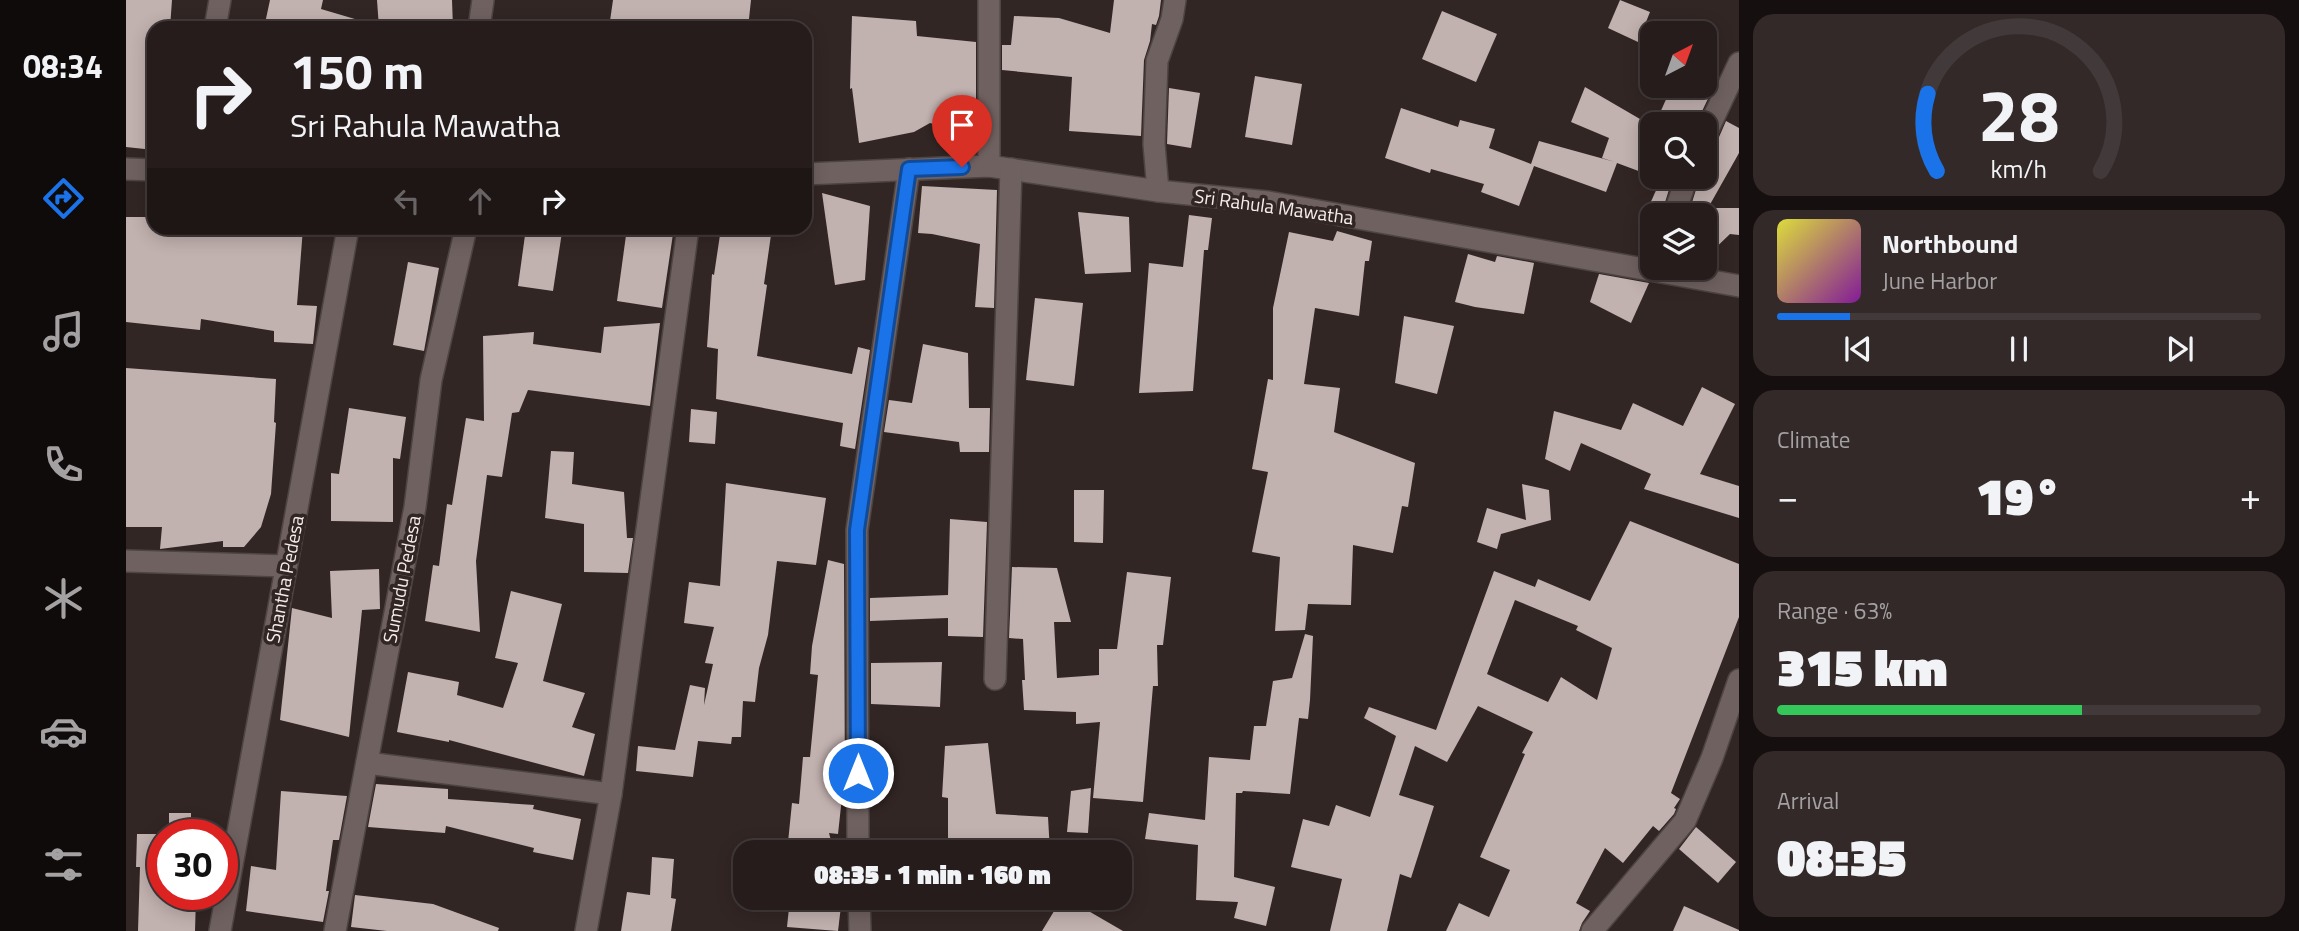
<!DOCTYPE html>
<html lang="en">
<head>
<meta charset="utf-8">
<style>
	:root { --surface:#261c1b; --page:#322928; --text:#f1f3f6; --muted:#a4a1a3; --line:#423a3a; --accent:#1a73e8 }
	body { margin:0; font-family:"Titillium Web",sans-serif; background:var(--page); color:var(--text); height:100vh; display:flex; flex-direction:column; font-size:26px; white-space:nowrap }
	* { box-sizing:border-box; margin:0 }
	p { font-size:23px; color:var(--muted) }
	.icon { flex:none; width:38px; height:38px; fill:none; stroke:currentColor; stroke-width:2; stroke-linecap:round; stroke-linejoin:round }
	.map { position:relative; flex:1; overflow:hidden }
	.details { display:flex; flex-direction:column; gap:14px; padding:14px; background:#150f0f; width:560px }
	.details>* { flex:none }
	.banner { position:absolute; left:21px; top:21px; width:665px; height:214px; border-radius:21px; box-shadow:0 4px 18px #0003,0 0 0 2px var(--line); background:#261c1b; color:var(--text); overflow:hidden }
	.needle { width:46px; rotate:41deg }
	.buttons { position:absolute; left:1514px; top:21px; display:grid; gap:14px }
	.buttons a { display:grid; place-items:center; width:77px; height:77px; border-radius:14px; background:var(--surface); box-shadow:0 4px 18px #0003,0 0 0 2px var(--line); font-size:35px }
	.speed { position:absolute; left:21px; top:819px; display:flex; gap:14px; font-size:35px; font-weight:700; text-align:center }
	.speed>* { display:grid; place-content:center; width:91px; height:91px; border-radius:50%; background:var(--surface); box-shadow:0 4px 18px #0003,0 0 0 2px var(--line); line-height:1 }
	.speed .limit { border:10px solid #d22; background:#fff; color:#111 }
	.pin { position:absolute; display:grid; place-items:center; width:60px; height:60px; color:#fff; margin:-72px -30px; border-radius:50% 50% 50% 0; rotate:-45deg; box-shadow:0 0 7px #0007 }
	.pin .icon { rotate:45deg }
	.me { position:absolute; width:77px; margin:-38px; rotate:0deg; stroke-linejoin:round; filter:drop-shadow(0 0 5px #0008) }
	.turn { display:flex; align-items:center; gap:24px; height:147px; padding:0 28px; font-size:32px }
	.turn .icon { width:91px; height:91px; stroke-width:2.5 }
	.turn b { display:block; font-size:49px; line-height:60px }
	.lanes { display:flex; align-items:center; height:66px; padding:0 28px; background:#0003; justify-content:center; gap:35px; direction:ltr }
	.lanes .off { opacity:.35 }
	.big { font-size:52px; font-weight:800; line-height:1.1 }
	.details .card { flex:1; display:flex; flex-direction:column; justify-content:center; gap:10px; min-width:0; padding:0 24px; border-radius:21px; background:var(--page) }
	.details .dial { align-items:center; gap:0 }
	.dial svg { height:182px; overflow:visible; fill:none; stroke:var(--line); stroke-width:7; stroke-linecap:round; text-anchor:middle }
	.dial text { fill:var(--text); stroke:none }
	.song { display:flex; align-items:center; gap:21px }
	.cover { width:84px; height:84px; border-radius:10px; background:linear-gradient(135deg,hsl(60 70% 55%),hsl(290 70% 35%)) }
	.played { height:7px; border-radius:4px; background:linear-gradient(90deg,var(--accent) 15%,var(--line) 15%) }
	.keys { display:flex; justify-content:space-around; direction:ltr }
	.heat { display:flex; justify-content:space-between; align-items:center; font-size:38px; direction:ltr }
	.charge { height:10px; border-radius:5px; background:linear-gradient(90deg,#34c759 63%,var(--line) 0) }
	.trip { position:absolute; left:607px; top:840px; width:399px; height:70px; border-radius:21px; background:var(--surface); box-shadow:0 4px 18px #0003,0 0 0 2px var(--line); font-weight:800; line-height:70px; text-align:center }
	main { display:flex; flex:1; min-height:0 }
	.dock { display:flex; flex-direction:column; width:126px; justify-content:space-around; align-items:center; background:#0f0b0b; color:var(--muted) }
	.dock .icon { width:49px; height:49px }
	.dock .current { color:var(--accent) }
	.dock b { font-size:32px; color:var(--text) }
	.map>svg:first-child { display:block }
	.building { fill:#c1b1af; fill-rule:evenodd }
	.lines { fill:none; stroke-linecap:round; stroke-linejoin:round }
	.minor-casing { stroke:#4e4442; stroke-width:24 }
	.minor { stroke:#6f615f; stroke-width:21 }
	.route-casing { stroke:#114b97; stroke-width:18 }
	.route { stroke:#1a73e8; stroke-width:12 }
	.labels { text-anchor:middle; dominant-baseline:central; stroke-width:7; stroke-linejoin:round; paint-order:stroke }
	.street-label { font-size:19px; fill:#f5eceb; stroke:#322624 }
</style>
</head>
<body>
<main>
<nav class="dock">
<b>08:34</b>
<svg class="icon current" aria-label="directions" viewBox="0 0 24 24"><path d="M12 3l9 9-9 9-9-9zM9 14v-3h6M13 9l2 2-2 2"/></svg>
<svg class="icon" aria-label="music" viewBox="0 0 24 24"><path d="M9 18V5l10-2v13"/><circle cx="6" cy="18" r="3"/><circle cx="16" cy="16" r="3"/></svg>
<svg class="icon" aria-label="phone" viewBox="0 0 24 24"><path d="M5 4h4l2 5-3 2q2 4 5 5l2-3 5 2v4C11 20 4 13 5 4z"/></svg>
<svg class="icon" aria-label="climate" viewBox="0 0 24 24"><path d="M12 3v18M4 7l16 10M4 17L20 7"/></svg>
<svg class="icon" aria-label="car" viewBox="0 0 24 24"><path d="M5 17H2v-5l4-1 3-4h7l3 4 3 1v5h-3M9 17h6M6 11h13"/><circle cx="7" cy="17" r="2"/><circle cx="17" cy="17" r="2"/></svg>
<svg class="icon" aria-label="filters" viewBox="0 0 24 24"><path d="M4 7h16M4 17h16"/><circle cx="9" cy="7" r="2"/><circle cx="15" cy="17" r="2"/></svg>
</nav>
<div class="map">
<svg width="1613" height="931" viewBox="0 0 1613 931">
	<rect width="100%" height="100%" fill="#322624"/>
	<g class="building">
		<path d="M0,0H46L44,28H28V150L0,147Z"/>
		<path d="M144,0H197L195,9L239,22L238,28H138Z"/>
		<path d="M251,0H326L327,28H253Z"/>
		<path d="M487,0H625L622,28H483Z"/>
		<path d="M988,0H1035L1033,16L1030,25L1026,24L1024,41L1018,60L1015,136L943,131L946,77L876,70V45H885L888,16L933,18L984,33Z"/>
		<path d="M1494,0L1524,12L1512,42L1482,28Z"/>
		<path d="M1316,11L1371,34L1350,82L1296,59Z"/>
		<path d="M726,16L790,21L791,36L850,42V108L832,131L804,123L788,132L733,143L726,88L724,89Z"/>
		<path d="M1129,76L1176,84L1166,145L1119,137Z"/>
		<path d="M1546,86H1588L1570,124H1529Z"/>
		<path d="M1459,87L1526,126V176L1491,163L1480,192L1408,166L1393,206L1355,192L1358,184L1305,169L1304,173L1259,158L1275,108L1332,127L1334,120L1369,129L1363,148L1405,164L1413,141L1489,162L1476,158L1483,138L1445,122Z"/>
		<path d="M1043,88L1074,93L1065,148L1041,144Z"/>
		<path d="M1600,121L1613,128V153L1582,208H1613V235L1604,234L1578,259V215H1562L1574,177H1578L1579,151L1585,149L1590,144Z"/>
		<path d="M1536,177H1547L1535,215H1519Z"/>
		<path d="M796,186L871,190L868,308L849,307L854,244L806,234L792,233Z"/>
		<path d="M696,193L744,206L739,280L709,285Z"/>
		<path d="M952,212L1003,217L1005,272L959,274Z"/>
		<path d="M1063,215L1086,218L1082,250H1078L1067,391L1013,393L1023,263L1057,267Z"/>
		<path d="M0,217H28V228H177L171,305L191,306L187,344L148,342V331L75,319L74,330L0,322Z"/>
		<path d="M400,228L436,232L427,291L392,286Z"/>
		<path d="M501,228L547,234L536,308L491,301Z"/>
		<path d="M595,228H646L638,284L641,285L631,356L726,374L732,347L744,350L729,449L714,446L717,423L590,399L592,349L581,347L586,274L588,275Z"/>
		<path d="M1211,231L1246,241L1243,261H1239L1233,316L1189,308L1178,384L1214,388L1208,432L1289,463L1282,507L1276,506L1267,553L1227,545L1225,605L1182,604L1179,630L1149,631L1154,557L1126,552L1142,472L1126,469L1142,379L1147,380V308L1163,232L1207,241Z"/>
		<path d="M1342,254L1369,262L1371,256L1408,263L1398,314L1349,307L1329,302Z"/>
		<path d="M282,262L313,268L298,351L267,345Z"/>
		<path d="M1473,274L1523,283L1505,323L1464,302Z"/>
		<path d="M909,298L957,303L948,386L900,380Z"/>
		<path d="M1278,316L1328,326L1311,394L1269,383Z"/>
		<path d="M534,323L524,406L402,390L393,412L386,413L376,477L361,475L350,561L354,632L299,621L307,565L313,566L321,504L326,505L340,418L358,421L357,336L408,332L407,344L475,353L478,327Z"/>
		<path d="M797,344L842,353L843,408H864L863,452H834L833,442L758,432L763,400L786,403Z"/>
		<path d="M0,368L150,379L148,422L150,423L145,494L135,527L118,547H97V541L34,549L36,527H0Z"/>
		<path d="M1576,387L1609,404L1574,474L1613,486V518L1518,489L1525,474L1455,443L1444,471L1419,459L1428,411L1495,430L1507,403L1557,426Z"/>
		<path d="M223,408L280,417L274,459L267,458V522L205,521V473L213,474Z"/>
		<path d="M565,409L591,412L589,444L563,442Z"/>
		<path d="M425,451L448,452L446,484L498,492L501,538H507L502,573L458,572V524L419,518Z"/>
		<path d="M600,483L700,498L690,565L651,561L642,635L633,668L629,702L617,701L615,737H606L605,744L572,741L567,777L510,771L512,746L549,750L564,685L579,688L578,705L587,664L579,663L588,627L558,623L563,582L594,586Z"/>
		<path d="M1396,484L1423,490L1425,520L1375,534L1371,549L1351,542L1361,508L1400,520Z"/>
		<path d="M948,490H978L977,543L948,542Z"/>
		<path d="M824,519L861,522L857,637L822,636V618L744,621V598L822,595Z"/>
		<path d="M1504,521L1613,564V617L1545,793L1554,799L1548,808L1550,809L1548,814L1533,831L1527,826L1497,863L1479,848L1450,903L1464,911L1456,923L1453,931H1320L1333,903L1363,917L1384,870L1354,857L1399,754L1396,753L1407,732L1352,706L1321,762L1289,746L1273,795L1308,806L1285,878L1274,874L1261,931H1204L1216,879L1165,867L1177,819L1203,826L1210,805L1244,817L1270,736L1238,718L1243,707L1310,730L1368,571L1409,587L1412,579L1464,601ZM1389,600L1452,626L1450,630L1486,648L1471,700L1435,677L1422,702L1361,674Z"/>
		<path d="M702,560L718,564L719,797H716L712,834L703,833L708,852H661L666,803L673,804L677,757H684L692,675L684,674L686,646Z"/>
		<path d="M886,567L931,568L945,622H928L931,678L973,675V649H991L1001,572L1045,577L1037,645H1031L1032,686H1027L1017,802L967,798L974,722L950,724V712L898,710L896,680H899L897,639L883,638Z"/>
		<path d="M253,569L254,609L236,610L223,737L154,720L166,608L206,618L204,571Z"/>
		<path d="M385,591L436,604L417,681L459,693L446,727L469,734L458,776L323,740V742L271,732L282,672L333,682L331,695L377,708L392,663L369,658Z"/>
		<path d="M1179,634L1187,636L1184,700L1182,719L1173,718L1164,794L1117,791L1116,793H1110L1108,877L1149,887L1140,926L1108,918L1112,902L1070,900L1072,845L1019,839L1023,813L1079,820L1083,757L1124,760L1128,726H1140L1147,681L1166,678Z"/>
		<path d="M816,662L814,707L745,704V663Z"/>
		<path d="M862,743L870,814L922,817L924,852H883V848L822,849V798L816,797L819,746Z"/>
		<path d="M250,784L322,789V799L408,805L407,809L455,819L447,860L407,852L408,848L320,826L319,833L242,827Z"/>
		<path d="M965,788L962,833L941,832L945,791Z"/>
		<path d="M155,791L221,796L213,840H207L200,891H203L197,922L120,911L125,866L150,870Z"/>
		<rect x="43" y="813" width="22" height="22"/>
		<path d="M1570,827L1610,862L1592,883L1553,849Z"/>
		<path d="M11,834H37V896L70,897L69,931H12L14,867H10Z"/>
		<path d="M526,857L548,859L545,898L550,899L545,931H495L501,892L524,895Z"/>
		<path d="M229,895L307,904L373,928L372,931H261L225,927Z"/>
		<path d="M664,898H716L712,931L661,927Z"/>
		<path d="M936,898H940L997,931H916Z"/>
		<path d="M1558,906L1613,930V931H1547Z"/>
	</g>
	<g class="lines">
		<defs>
			<g id="minor">
				<path d="M863,0V166"/>
				<path d="M89,28L94,0"/>
				<path d="M353,28L357,0"/>
				<path d="M1578,138L1613,63"/>
				<path d="M0,169L28,170"/>
				<path d="M679,174L863,166L1032,191L1142,202L1613,286"/>
				<path d="M1032,191L1028,144L1031,61L1046,19L1049,0"/>
				<path d="M1548,215L1561,177"/>
				<path d="M0,561L160,566"/>
				<path d="M869,679L885,169"/>
				<path d="M241,763L485,794"/>
				<path d="M732,852L731,530L783,169"/>
				<path d="M733,898L734,931"/>
				<path d="M94,931L222,228"/>
				<path d="M209,931L289,507L305,380L340,228"/>
				<path d="M460,931L485,794L562,228"/>
				<path d="M1466,931L1559,821L1586,758L1613,680"/>
			</g>
		</defs>
		<use href="#minor" class="minor-casing"/>
		<use href="#minor" class="minor"/>
	</g>
	<g class="lines">
		<defs>
			<path id="route" d="M732,773L731,530L783,169L836,167"/>
		</defs>
		<use href="#route" class="route-casing"/>
		<use href="#route" class="route"/>
	</g>
	<g class="labels">
		<g class="street-label">
			<text transform="translate(1148 206) rotate(8)">Sri Rahula Mawatha</text>
			<text transform="translate(158 579) rotate(-79)">Shantha Pedesa</text>
			<text transform="translate(275 579) rotate(-79)">Sumudu Pedesa</text>
		</g>
	</g>
</svg>
<div class="buttons">
<a><svg class="needle" viewBox="-14 -14 28 28"><path d="M0-13l5 13h-10z" fill="#e53935"/><path d="M0 13l5-13h-10z" fill="#a4a1a3"/></svg></a>
<a><svg class="icon" aria-label="search" viewBox="0 0 24 24"><circle cx="10" cy="10" r="6"/><path d="M15 15l6 6"/></svg></a>
<a><svg class="icon" aria-label="layers" viewBox="0 0 24 24"><path d="M12 4l9 5-9 5-9-5zM3 14l9 5 9-5"/></svg></a>
</div>
<div class="speed"><div class="limit">30</div></div>
<div class="pin" style="left:836px;top:167px;background:#d93025"><svg class="icon" aria-label="arrive" viewBox="0 0 24 24"><path d="M6 21V4h12l-3 4 3 4H6"/></svg></div>
<svg class="me" style="left:732px;top:773px" viewBox="-20 -20 40 40"><circle r="17" fill="#1a73e8" stroke="#fff" stroke-width="3"/><path d="M0-11L8 9 0 5-8 9z" fill="#fff"/></svg>
<div class="trip">08:35 · 1 min · 160 m</div>
<div class="banner">
<div class="turn"><svg class="icon" aria-label="right" viewBox="0 0 24 24"><path d="M7 20v-9h11M14 6l5 5-5 5"/></svg><div><b>150 m</b>Sri Rahula Mawatha</div></div>
<div class="lanes"><svg class="icon off" aria-label="left" viewBox="0 0 24 24"><path d="M17 20v-9H6M10 6l-5 5 5 5"/></svg><svg class="icon off" aria-label="ahead" viewBox="0 0 24 24"><path d="M12 20V5M6 11l6-6 6 6"/></svg><svg class="icon" aria-label="right" viewBox="0 0 24 24"><path d="M7 20v-9h11M14 6l5 5-5 5"/></svg></div>
</div>
</div>
<section class="details">
<div class="card dial"><svg viewBox="0 0 100 80">
<path d="M14 69A42 42 0 1 1 86 69"/>
<path d="M14 69A42 42 0 0 1 10 35" stroke="#1a73e8"/>
<text x="50" y="56" font-size="32" font-weight="700">28</text>
<text x="50" y="72" font-size="11">km/h</text>
</svg></div>
<div class="card">
<div class="song"><i class="cover"></i><div><b>Northbound</b><p>June Harbor</p></div></div>
<div class="played"></div>
<div class="keys"><svg class="icon" aria-label="previous" viewBox="0 0 24 24"><path d="M18 5L8 12l10 7zM5 5v14"/></svg><svg class="icon" aria-label="pause" viewBox="0 0 24 24"><path d="M8 5v14M16 5v14"/></svg><svg class="icon" aria-label="next" viewBox="0 0 24 24"><path d="M6 5l10 7-10 7zM19 5v14"/></svg></div>
</div>
<div class="card"><p>Climate</p>
<div class="heat"><a>−</a><b class="big">19°</b><a>+</a></div>
</div>
<div class="card"><p>Range · 63%</p><b class="big">315 km</b><div class="charge"></div></div>
<div class="card"><p>Arrival</p><b class="big">08:35</b></div>
</section>
</main>
</body>
</html>
